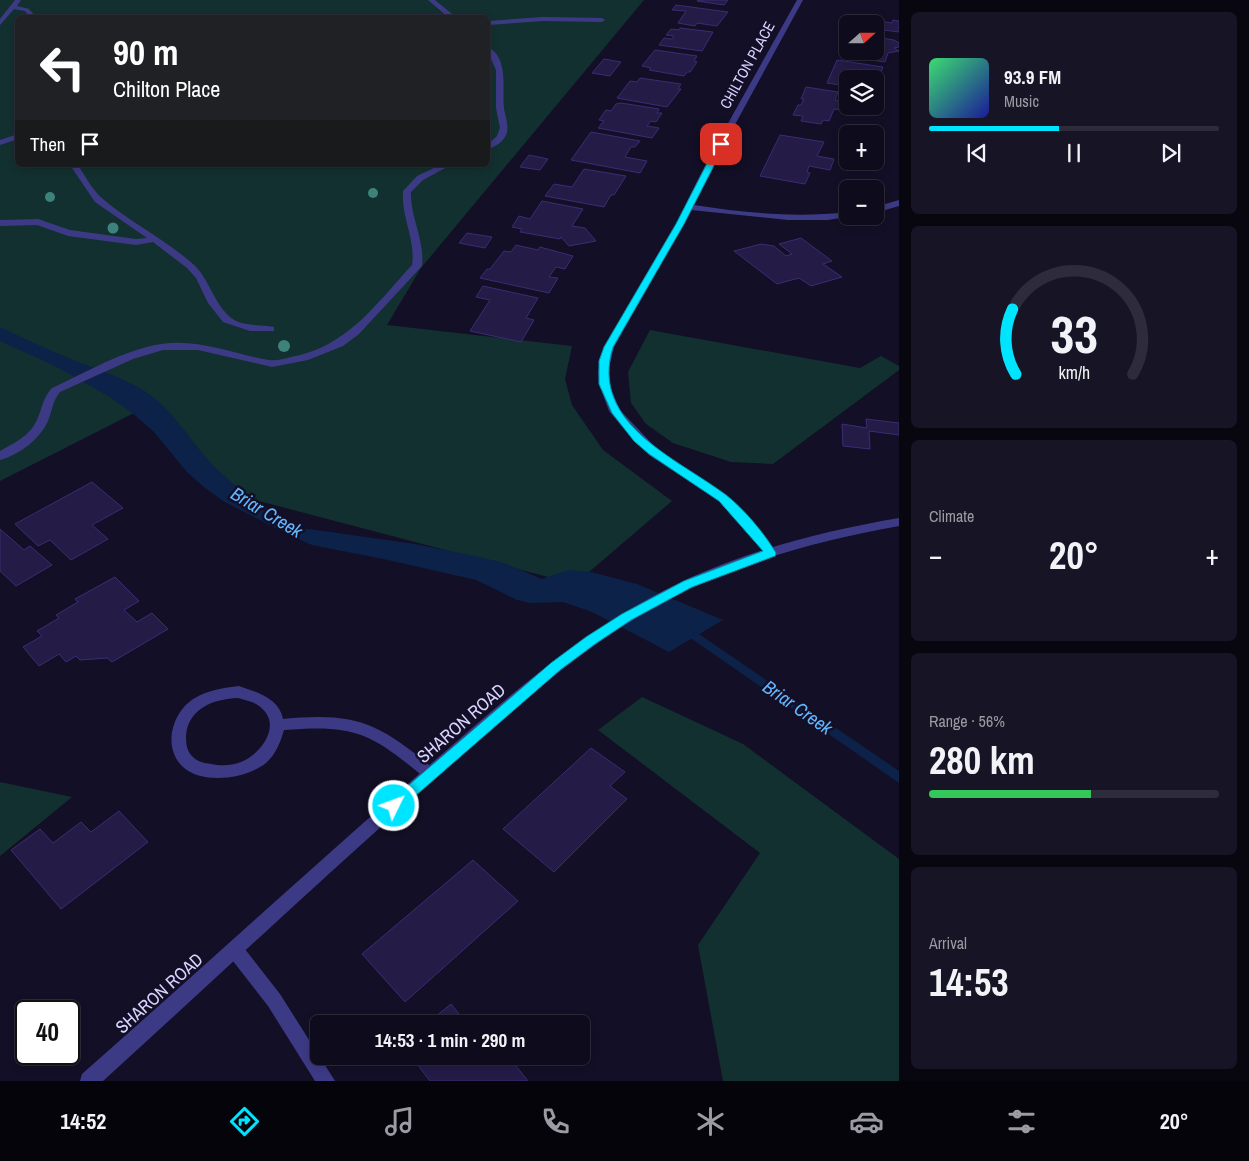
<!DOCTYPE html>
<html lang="en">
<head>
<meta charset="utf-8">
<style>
	:root { --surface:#0e0b1c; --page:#171425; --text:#f1f3f6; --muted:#9b9ba3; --line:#2e2b3b; --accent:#00e5ff }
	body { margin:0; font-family:"Archivo Narrow",sans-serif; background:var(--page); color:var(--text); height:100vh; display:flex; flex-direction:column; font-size:19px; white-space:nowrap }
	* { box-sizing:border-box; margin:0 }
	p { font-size:16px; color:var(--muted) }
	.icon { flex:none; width:28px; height:28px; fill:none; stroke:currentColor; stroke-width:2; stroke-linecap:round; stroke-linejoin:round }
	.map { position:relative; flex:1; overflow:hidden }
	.side { display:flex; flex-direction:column; gap:12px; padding:12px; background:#08060f; width:350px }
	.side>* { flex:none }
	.guide { position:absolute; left:15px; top:15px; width:475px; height:152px; border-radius:8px; box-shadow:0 2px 8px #0003,0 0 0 1px var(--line); background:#202124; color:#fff; overflow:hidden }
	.needle { width:32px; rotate:69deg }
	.buttons { position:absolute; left:839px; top:15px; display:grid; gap:10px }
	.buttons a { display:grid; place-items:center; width:45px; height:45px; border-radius:8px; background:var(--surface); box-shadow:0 2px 8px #0003,0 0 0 1px var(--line); font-size:25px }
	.speed { position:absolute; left:15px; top:1000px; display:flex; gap:10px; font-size:25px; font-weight:700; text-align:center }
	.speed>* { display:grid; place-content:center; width:65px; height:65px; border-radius:50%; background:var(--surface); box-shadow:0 2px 8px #0003,0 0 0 1px var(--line); line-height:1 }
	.speed .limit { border:2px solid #111; border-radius:8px; background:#fff; color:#111 }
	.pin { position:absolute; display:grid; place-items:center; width:42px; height:42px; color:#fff; margin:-21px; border-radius:10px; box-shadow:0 2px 8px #0006 }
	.me { position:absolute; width:55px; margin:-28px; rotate:48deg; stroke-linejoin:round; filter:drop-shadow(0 0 4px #0008) }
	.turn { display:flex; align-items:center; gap:18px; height:105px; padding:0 15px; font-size:22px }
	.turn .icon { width:65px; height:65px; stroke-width:2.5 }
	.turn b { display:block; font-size:35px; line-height:42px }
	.then { display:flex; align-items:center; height:48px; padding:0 15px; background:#0003; gap:10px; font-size:19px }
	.big { font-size:38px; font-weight:700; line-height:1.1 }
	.side .tile { flex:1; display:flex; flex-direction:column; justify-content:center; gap:8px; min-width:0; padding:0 18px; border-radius:8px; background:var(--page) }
	.side .dial { align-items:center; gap:0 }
	.dial svg { height:130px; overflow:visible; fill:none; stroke:var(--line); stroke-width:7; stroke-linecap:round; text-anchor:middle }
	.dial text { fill:var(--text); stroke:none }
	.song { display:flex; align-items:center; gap:15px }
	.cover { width:60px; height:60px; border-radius:8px; background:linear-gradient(135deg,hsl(140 70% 55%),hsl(240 70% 35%)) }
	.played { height:5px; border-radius:2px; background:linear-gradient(90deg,var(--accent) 45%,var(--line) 45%) }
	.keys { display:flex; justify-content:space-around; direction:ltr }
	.heat { display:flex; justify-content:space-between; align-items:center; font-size:28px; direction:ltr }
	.charge { height:8px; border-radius:4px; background:linear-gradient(90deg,#34c759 56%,var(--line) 0) }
	.trip { position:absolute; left:310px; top:1015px; width:280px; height:50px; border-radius:8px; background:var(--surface); box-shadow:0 2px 8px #0003,0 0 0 1px var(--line); font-weight:700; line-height:50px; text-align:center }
	.menu { display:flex; height:80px; justify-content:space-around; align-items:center; background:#06040b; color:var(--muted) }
	.menu .icon { width:35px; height:35px }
	.menu .selected { color:var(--accent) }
	.menu b { font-size:22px; color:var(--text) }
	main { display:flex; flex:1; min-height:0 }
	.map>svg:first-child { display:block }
	.green { fill:#12302f; fill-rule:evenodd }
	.water { fill:#0c2248 }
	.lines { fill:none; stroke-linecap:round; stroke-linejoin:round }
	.stream { fill:#0c2248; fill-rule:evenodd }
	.building { fill:#241b47; stroke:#3b2d73 }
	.service { fill:#3d3a85; fill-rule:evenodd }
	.minor { fill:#3d3a85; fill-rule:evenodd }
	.tertiary { fill:#3d3a85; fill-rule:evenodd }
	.tree { fill:#3d827b }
	.route { fill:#00e5ff; stroke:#0095a6 }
	.labels { text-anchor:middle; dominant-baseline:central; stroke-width:5; stroke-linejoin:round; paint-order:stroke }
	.far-street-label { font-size:15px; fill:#d9d4ff; stroke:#130f26 }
	.street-label { font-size:18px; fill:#d9d4ff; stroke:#130f26 }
	.water-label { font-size:19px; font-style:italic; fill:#62b6ff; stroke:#130f26 }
</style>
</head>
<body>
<main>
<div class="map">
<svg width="899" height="1081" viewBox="0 0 899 1081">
	<rect width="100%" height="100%" fill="#130f26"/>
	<g class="green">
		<path d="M0,0H644L421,268L387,325L572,346L565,379L572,405L603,450L672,501L575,584L217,490L136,412L0,481ZM18,18H488V165H18Z"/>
		<path d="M650,330L860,368L881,356L899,366V370L773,464L731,462L673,443L646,424L631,403L628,372Z"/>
		<path d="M642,697L743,744L899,859V1081H723L698,945L760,853L598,730Z"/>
		<path d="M0,782L72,797L0,856Z"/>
	</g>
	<path class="water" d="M0,327C23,338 46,349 69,358C100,371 132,379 158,401C178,419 192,442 210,462C232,486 273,514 302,528L415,544L475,556L504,563L542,579L568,570L591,572L637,584L723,620L669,652L592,612L563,602L530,603L517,600L476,580L388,560L312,545L289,535L223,501L205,488L186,471L154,432L131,412L108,396L55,366L0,341Z"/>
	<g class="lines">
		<path class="stream" d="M696,632L899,771V783L692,639L691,636L692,633Z"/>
	</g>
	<g class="building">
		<path d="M698,0H728L724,5L697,1Z"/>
		<path d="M676,5L728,12L717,26L697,23L695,26L678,23L686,11L672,10Z"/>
		<path d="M893,20L899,21V32L876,29L880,21L892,23Z"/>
		<path d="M680,28L713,32L702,51L659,45L664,38L672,39L674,36L666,35L671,29L679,30Z"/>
		<path d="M875,37L894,40L899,43V47L894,48L899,51L888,53L885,62L843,56L848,46V51H875Z"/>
		<path d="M655,50L697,56L694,61L697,62L690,72H687L684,76L649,70L651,68L642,66Z"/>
		<path d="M604,59L621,62L610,76L592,73Z"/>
		<path d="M837,60L883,67L876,86L875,79H848L847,86L827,83Z"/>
		<path d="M640,78L681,84L678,89H681L667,107L617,98L630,81L637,82Z"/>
		<path d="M806,87L838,92L835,100L848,103V106H859L857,112L834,109L829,121L823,120L821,124L801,121L803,116L793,115L798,105H801L804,99H801Z"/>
		<path d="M621,103L659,109L657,113H662L656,122L651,121L647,126L659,128L652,138L598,128L604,121L599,120L606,110L611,111L616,104Z"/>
		<path d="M591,132L640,141L635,147H631L625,157L647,161L640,173L571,160Z"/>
		<path d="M780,135L824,142L817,156L834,159L830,170L809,166L807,172L810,173L805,184L760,176Z"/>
		<path d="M529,155L548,159L540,170L520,167Z"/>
		<path d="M584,169L626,176L614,195H611L604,207L545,196L554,184L572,187Z"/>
		<path d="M542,201L583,209L572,226L585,228L596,241L569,246L561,237L560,239L520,232L522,229L512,227L519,216L530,219Z"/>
		<path d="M467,233L492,237L485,248L459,243Z"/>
		<path d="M801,238L832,261L823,264L842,277L811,286L799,278L777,284L734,251L761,244L774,246L786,256L792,254L779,244Z"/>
		<path d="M516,245L538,250L540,247L573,256L565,269L556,267L549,277L558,278L549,293L480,278L487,269H490L504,251L511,252Z"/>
		<path d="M483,286L538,298L526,318L534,320L521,342L470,331L490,300L476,297Z"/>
		<path d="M866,419L899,423V435L869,431L870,449L843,446L842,424L867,428Z"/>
		<path d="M92,482L123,508L92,525L108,539L71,560L50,540L38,546L15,524Z"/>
		<path d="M0,529L24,550L30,546L52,565L16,586L0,571Z"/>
		<path d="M115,577L139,601L124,610L137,622L152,613L168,629L112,662L107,658L80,660L76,656L66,662L59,654L39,666L23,647L42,636L37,631L59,618L56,615L78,602L75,599Z"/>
		<path d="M591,748L625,772L610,786L627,799L554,872L503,829Z"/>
		<path d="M119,811L148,842L61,909L11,850L40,829L53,843L81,822L91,832Z"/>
		<path d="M473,860L518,901L405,1002L362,954Z"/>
		<path d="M451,1004L467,1024H426Z"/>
		<path d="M411,1056H508L528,1081H430Z"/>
	</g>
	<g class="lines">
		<g class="service">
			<path d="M15,0H21L17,6L29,9L37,18H30L25,11L14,9L0,25V19Z"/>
			<path d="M428,0H435L457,18H449Z"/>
			<path d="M543,17L602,18L605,20L602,22L543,21L488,25V21Z"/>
			<path d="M488,47C509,58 502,89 504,108C505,117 510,126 506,135C503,142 495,147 488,149V144L497,136L500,128L496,108V70L488,53Z"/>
			<path d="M18,134V139L0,145V140Z"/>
			<path d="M70,165H78C85,176 93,191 103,199C131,223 165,239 193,264C209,278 213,302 230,317C241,327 260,324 274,327V331H250L223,322L208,303L196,278L187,268L153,242L136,245L68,236L37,225L0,226V220L38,219L70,230L136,239L147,238L95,202Z"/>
			<path d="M440,165H451L423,180L411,192C410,217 425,240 422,266L359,334L343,346L308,360L272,367L198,350H163L133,359L60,392C53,400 52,411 48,421C40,439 19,455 0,460V451C14,443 30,436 37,420C42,409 43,397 52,388C87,372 123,350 161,344C198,338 234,354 269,360C276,361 284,359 291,357C347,347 376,304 412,265C416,240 401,217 403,191L417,176Z"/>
		</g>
		<g class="minor">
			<path d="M797,0H803L720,152L694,205C745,213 796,218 848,212V216H852L828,220H788L691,210L614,347L608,372L609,384L620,410L657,449L727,495L775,550L777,553L775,556H767L719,501L649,455L634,441L609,411L599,384L598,372L604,347L676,224L712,152Z"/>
			<path d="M899,200V206L875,213V207Z"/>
			<path d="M239,686C256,692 279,698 283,719C357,712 379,723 435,770L438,774L435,778L430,780L425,778C372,734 356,724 284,730C280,743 276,754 266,763C246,779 203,785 183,767C162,748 172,711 195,698C208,690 224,688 239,686ZM238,698C244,700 251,701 256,704C285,721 263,753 241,762C231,766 220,766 211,764C204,763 198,762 193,757C187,752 186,744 186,736C188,708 214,699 238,698Z"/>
			<path d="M235,942L241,944L280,994L335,1081H315L268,1006L229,956L226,950L229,944Z"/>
		</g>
		<path class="tertiary" d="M899,518V526C816,541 734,563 660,604C574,651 502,720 429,784C319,881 212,982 103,1081H80L82,1074C192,977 300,878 410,782C486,716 562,646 650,598C727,555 813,533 899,518Z"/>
	</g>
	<g class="tree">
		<circle cx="373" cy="193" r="5"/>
		<circle cx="50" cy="197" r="5"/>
		<circle cx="113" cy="228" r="5.5"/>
		<circle cx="284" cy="346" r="6"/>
	</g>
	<path class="route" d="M721,141L725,144L684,224L613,347C589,424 677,458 726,495C743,508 765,534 776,553L775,556L692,587L631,620L595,644L560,670L399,810L394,812L389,810L387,806L389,802L551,663L586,637L622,614L684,581L763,551L719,501L649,454L634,441L612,413L599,384V361L604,347L676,224L717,144Z"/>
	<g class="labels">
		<g class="far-street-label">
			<text transform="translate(747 65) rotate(-61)">CHILTON PLACE</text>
		</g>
		<g class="street-label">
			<text transform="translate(461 723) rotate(-41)">SHARON ROAD</text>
			<text transform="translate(159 993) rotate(-42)">SHARON ROAD</text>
		</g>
		<g class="water-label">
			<text transform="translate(267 512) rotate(31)">Briar Creek</text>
			<text transform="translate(798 707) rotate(35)">Briar Creek</text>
		</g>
	</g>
</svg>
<div class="buttons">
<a><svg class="needle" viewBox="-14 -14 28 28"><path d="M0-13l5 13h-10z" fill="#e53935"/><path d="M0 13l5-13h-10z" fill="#9b9ba3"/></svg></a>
<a><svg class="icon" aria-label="layers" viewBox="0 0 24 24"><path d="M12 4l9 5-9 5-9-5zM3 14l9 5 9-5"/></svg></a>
<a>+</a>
<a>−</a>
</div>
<div class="speed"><div class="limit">40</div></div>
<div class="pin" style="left:721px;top:144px;background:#d93025"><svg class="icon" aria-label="arrive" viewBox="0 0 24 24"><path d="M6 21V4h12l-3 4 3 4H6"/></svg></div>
<svg class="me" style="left:394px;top:806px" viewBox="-20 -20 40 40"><circle r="17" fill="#00e5ff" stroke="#fff" stroke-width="3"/><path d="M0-11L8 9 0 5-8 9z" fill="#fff"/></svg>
<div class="trip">14:53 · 1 min · 290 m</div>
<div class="guide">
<div class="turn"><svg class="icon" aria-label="left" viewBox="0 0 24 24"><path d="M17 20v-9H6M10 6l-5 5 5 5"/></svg><div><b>90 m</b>Chilton Place</div></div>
<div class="then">Then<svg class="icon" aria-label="arrive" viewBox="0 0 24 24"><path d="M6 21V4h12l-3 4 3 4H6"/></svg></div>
</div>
</div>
<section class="side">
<div class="tile">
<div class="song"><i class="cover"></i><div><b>93.9 FM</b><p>Music</p></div></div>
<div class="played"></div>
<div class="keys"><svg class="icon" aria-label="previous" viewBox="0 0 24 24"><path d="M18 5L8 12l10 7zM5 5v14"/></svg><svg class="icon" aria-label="pause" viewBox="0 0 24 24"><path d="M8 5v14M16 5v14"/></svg><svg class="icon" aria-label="next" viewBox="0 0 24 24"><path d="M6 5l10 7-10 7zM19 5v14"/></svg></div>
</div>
<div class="tile dial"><svg viewBox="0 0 100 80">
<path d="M14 69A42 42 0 1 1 86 69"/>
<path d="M14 69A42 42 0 0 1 12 29" stroke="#00e5ff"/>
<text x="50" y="56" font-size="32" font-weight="700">33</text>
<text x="50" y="72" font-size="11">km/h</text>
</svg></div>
<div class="tile"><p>Climate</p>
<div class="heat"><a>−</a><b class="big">20°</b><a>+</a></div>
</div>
<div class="tile"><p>Range · 56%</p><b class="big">280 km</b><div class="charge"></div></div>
<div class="tile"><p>Arrival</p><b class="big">14:53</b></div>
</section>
</main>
<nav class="menu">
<b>14:52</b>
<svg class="icon selected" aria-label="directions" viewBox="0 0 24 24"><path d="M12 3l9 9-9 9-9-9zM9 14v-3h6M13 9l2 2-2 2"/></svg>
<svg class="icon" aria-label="music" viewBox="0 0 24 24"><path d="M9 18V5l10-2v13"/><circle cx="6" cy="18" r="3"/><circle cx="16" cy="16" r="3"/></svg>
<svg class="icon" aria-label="phone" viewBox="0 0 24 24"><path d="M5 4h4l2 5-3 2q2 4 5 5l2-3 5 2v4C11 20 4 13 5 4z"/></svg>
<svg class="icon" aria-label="climate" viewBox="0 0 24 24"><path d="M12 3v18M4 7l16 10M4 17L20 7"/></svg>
<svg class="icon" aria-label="car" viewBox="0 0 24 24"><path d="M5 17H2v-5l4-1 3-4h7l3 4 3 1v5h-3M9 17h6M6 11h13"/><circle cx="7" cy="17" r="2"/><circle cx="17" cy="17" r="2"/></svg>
<svg class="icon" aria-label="filters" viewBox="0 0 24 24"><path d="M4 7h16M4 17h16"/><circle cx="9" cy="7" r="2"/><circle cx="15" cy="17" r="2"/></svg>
<b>20°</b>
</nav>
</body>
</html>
